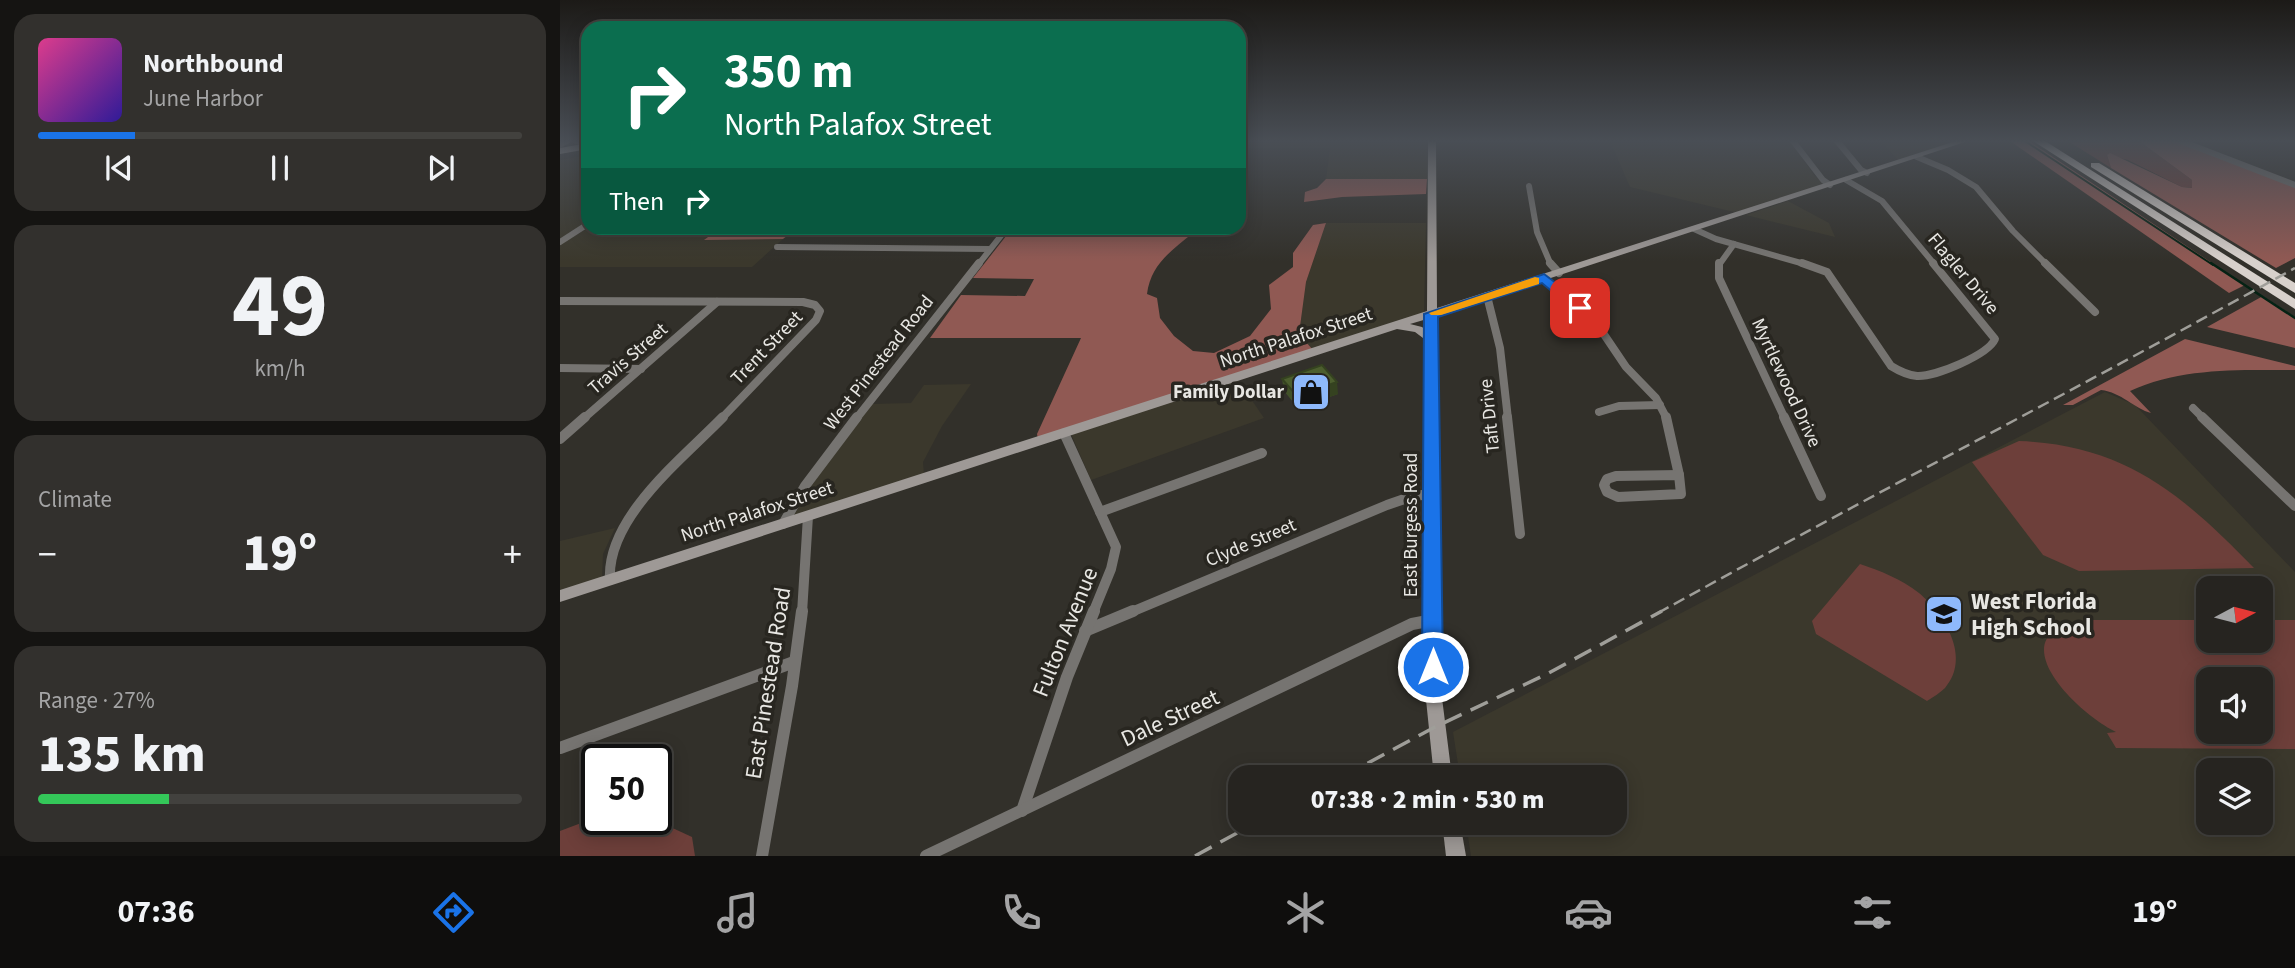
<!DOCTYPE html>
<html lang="en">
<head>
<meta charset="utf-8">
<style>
	:root { --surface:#262420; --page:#32302d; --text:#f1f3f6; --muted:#a4a4a5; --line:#42413e; --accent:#1a73e8 }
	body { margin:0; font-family:"Source Sans 3",sans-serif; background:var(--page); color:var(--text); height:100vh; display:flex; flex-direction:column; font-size:26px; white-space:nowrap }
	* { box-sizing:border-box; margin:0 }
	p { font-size:23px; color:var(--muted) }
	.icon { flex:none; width:38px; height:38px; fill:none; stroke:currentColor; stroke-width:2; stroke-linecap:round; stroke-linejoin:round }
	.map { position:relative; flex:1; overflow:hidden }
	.drawer { display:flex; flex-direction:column; gap:14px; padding:14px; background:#151412; width:560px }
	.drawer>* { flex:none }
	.hud { position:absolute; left:21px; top:21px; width:665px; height:214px; border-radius:21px; box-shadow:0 4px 18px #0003,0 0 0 2px var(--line); background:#0b6e4f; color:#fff; overflow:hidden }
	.needle { width:46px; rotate:83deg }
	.tools { position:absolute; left:1636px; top:576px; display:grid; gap:14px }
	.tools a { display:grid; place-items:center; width:77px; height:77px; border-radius:14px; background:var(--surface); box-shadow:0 4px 18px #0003,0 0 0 2px var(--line); font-size:35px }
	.speed { position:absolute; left:21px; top:744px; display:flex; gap:14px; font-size:35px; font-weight:700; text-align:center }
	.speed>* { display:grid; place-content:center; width:91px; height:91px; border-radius:50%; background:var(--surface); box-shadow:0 4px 18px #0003,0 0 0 2px var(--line); line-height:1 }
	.speed .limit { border:4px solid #111; border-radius:10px; background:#fff; color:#111 }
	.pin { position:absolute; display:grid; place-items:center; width:60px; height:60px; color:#fff; margin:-30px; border-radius:14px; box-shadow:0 4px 10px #0006 }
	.me { position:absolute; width:77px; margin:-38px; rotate:0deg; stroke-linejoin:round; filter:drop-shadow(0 0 5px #0008) }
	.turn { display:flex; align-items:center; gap:24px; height:147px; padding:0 28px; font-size:32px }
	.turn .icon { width:91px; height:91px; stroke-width:2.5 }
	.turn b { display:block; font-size:49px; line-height:60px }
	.then { display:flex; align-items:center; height:66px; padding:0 28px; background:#0003; gap:14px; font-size:26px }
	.big { font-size:52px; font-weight:800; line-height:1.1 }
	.drawer .tile { flex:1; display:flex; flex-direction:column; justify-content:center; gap:10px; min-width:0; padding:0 24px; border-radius:21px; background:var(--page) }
	.drawer .dial { align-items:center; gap:0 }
	.dial b { font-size:91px; line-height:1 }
	.song { display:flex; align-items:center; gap:21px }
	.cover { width:84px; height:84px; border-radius:10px; background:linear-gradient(135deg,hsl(330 70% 55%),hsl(250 70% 35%)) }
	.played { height:7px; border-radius:4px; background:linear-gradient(90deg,var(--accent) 20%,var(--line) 20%) }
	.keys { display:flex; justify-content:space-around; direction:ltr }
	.heat { display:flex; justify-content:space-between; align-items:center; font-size:38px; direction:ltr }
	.charge { height:10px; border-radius:5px; background:linear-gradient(90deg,#34c759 27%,var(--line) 0) }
	.trip { position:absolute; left:668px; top:765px; width:399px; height:70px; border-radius:21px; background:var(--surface); box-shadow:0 4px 18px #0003,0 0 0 2px var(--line); font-weight:800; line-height:70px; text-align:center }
	.tabs { display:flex; height:112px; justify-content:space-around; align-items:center; background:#0f0e0d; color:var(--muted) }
	.tabs .icon { width:49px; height:49px }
	.tabs .active { color:var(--accent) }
	.tabs b { font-size:32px; color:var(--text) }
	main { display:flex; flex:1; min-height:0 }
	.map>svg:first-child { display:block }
	.built { fill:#3b382c; fill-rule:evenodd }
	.green { fill:#6d3f3a; fill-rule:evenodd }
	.forest { fill:#905953 }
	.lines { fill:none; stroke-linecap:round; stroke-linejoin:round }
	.stream-far1 { stroke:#052214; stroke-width:2 }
	.stream { stroke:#052214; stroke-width:2.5 }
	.street-far3 { stroke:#767471; stroke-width:6 }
	.street-far2 { stroke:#767471; stroke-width:8 }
	.street-far1 { stroke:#767471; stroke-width:10 }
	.street { stroke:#767471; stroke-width:12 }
	.secondary { fill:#9e9996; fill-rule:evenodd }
	.primary { fill:#bcb7b2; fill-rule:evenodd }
	.highway { fill:#d8d1cc; fill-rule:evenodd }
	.rail-far1 { stroke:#9f9e99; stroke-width:2.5; stroke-dasharray:12 6; stroke-linecap:butt }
	.rail { stroke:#9f9e99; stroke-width:3.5; stroke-dasharray:19 10; stroke-linecap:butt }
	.wall { fill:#415128 }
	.shaded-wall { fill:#354220 }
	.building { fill:#4c5e2e; stroke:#354220; stroke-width:2 }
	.route { fill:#1a73e8; stroke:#114b97; stroke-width:2 }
	.slow { fill:#f59e0b }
	.labels { text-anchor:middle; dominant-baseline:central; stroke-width:7; stroke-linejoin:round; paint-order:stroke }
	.street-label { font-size:19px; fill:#e8e7e3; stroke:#282620 }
	.poi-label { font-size:19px; font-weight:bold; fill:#e8e7e3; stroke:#282620; text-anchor:end }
	.near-poi-label { font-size:23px; font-weight:bold; fill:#e8e7e3; stroke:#282620; text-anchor:start }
	.near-street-label { font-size:23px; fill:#e8e7e3; stroke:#282620 }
</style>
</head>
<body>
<main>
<section class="drawer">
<div class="tile">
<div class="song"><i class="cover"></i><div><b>Northbound</b><p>June Harbor</p></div></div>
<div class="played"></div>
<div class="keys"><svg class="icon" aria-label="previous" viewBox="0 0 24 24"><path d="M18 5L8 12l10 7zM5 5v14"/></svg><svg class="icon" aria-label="pause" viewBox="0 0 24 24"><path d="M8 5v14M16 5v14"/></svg><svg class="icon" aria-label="next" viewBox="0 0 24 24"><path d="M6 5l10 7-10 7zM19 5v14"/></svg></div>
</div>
<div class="tile dial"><b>49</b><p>km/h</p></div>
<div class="tile"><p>Climate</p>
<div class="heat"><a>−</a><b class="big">19°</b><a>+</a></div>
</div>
<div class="tile"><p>Range · 27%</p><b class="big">135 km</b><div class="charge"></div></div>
</section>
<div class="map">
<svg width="1735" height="856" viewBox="0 0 1735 856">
	<rect width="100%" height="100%" fill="#32302a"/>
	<g class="built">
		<path d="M679,141H867V179H766L770,148H679Z"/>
		<path d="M1050,141H1230L1254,175L1265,185L1178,213L1070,187Z"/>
		<path d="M1321,141H1399L1339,161Z"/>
		<path d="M28,155V221L0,239V160Z"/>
		<path d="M1228,201L1269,223L1275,237L1186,215Z"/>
		<path d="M766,223H866L864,314L753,350L739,334L746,282Z"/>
		<path d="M28,228H160L145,239H223L192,267H0V244Z"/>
		<path d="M678,380L704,418L531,480L511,434Z"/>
		<path d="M411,384L382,426L363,462L364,475L233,517L251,486L312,404L351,403L364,385Z"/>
		<path d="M1545,392L1575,405L1735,572V856H911L906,823L1055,822V777H900L893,732ZM1648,588H1701V640H1648ZM1648,679H1701V732H1648ZM1648,770H1701V822H1648Z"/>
		<path d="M55,528L43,554L42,579L0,592V541Z"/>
	</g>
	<g class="green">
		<path d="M1508,141H1579L1632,180L1633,188L1622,187L1568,160L1547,155L1551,168Z"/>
		<path d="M1459,441C1565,445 1623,495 1694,568L1519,571L1483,555L1412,462Z"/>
		<path d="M1300,564C1321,571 1341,579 1359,593C1384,614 1412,657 1385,688C1380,693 1373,697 1367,701L1256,634L1252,621Z"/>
		<path d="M1530,620H1648V640H1701V620H1735V749L1556,748L1547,733L1556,732C1513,711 1433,629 1530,620ZM1701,679V732H1648V679Z"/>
		<path d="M37,817L93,819L132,837L135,856H0V831Z"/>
	</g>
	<g class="forest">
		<path d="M1450,141H1469L1685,285L1669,293Z"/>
		<path d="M1579,141H1617L1735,186V258L1716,268L1551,168L1547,155L1550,153L1622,187L1632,188V180Z"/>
		<path d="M766,179H867L866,194L782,197L744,202L745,192L757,188Z"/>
		<path d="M766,223L746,282L739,334L753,350L478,439L477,434L521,338H370L401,295L465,296L474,279L413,278L450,231L625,228L633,233C611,251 591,264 587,294L597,298L600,318L614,336L633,351L654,353L690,336L711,309L709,285L733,267V253L753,225Z"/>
		<path d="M160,228H237L223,239L144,240Z"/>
		<path d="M1703,296L1735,317V348L1647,327Z"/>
		<path d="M1625,339L1735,366V370C1681,370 1621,367 1570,391L1591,413C1575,409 1561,392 1541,390L1513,405H1503Z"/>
	</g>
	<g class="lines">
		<path class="stream-far1" d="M1465,141L1653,265"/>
		<path class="stream" d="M1651,263L1735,318"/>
		<g class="street-far3">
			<path d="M16,141L28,143"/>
			<path d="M1233,141L1263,180L1270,185"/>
			<path d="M1277,141L1301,170L1307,173"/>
			<path d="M1621,141L1735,185"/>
			<path d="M0,145L7,141"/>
			<path d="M1357,157L1388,170L1416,187L1453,231L1487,265"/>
			<path d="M1286,180L1322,201L1375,265"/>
			<path d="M969,186L977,232L991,265"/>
			<path d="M1134,229L1156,239L1248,265"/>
			<path d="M0,242L28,224"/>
			<path d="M217,247L430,249"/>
			<path d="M418,265L447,228"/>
			<path d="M1159,265L1174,244"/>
		</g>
		<g class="street-far2">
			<path d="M990,263L999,273"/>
			<path d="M1159,263V278L1225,419"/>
			<path d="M1242,263L1267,272L1331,366C1339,371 1347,375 1357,376C1375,377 1428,355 1435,339L1373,263"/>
			<path d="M1485,263L1535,312"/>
			<path d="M984,278L1039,327L1066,367L1096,398L1107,419"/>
			<path d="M927,296L940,348L948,419"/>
			<path d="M0,301L243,302L255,305L260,311L256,320L161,419"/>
			<path d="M0,368L81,369"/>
			<path d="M1633,408L1644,419"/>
			<path d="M1039,412L1059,406L1100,405"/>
			<path d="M23,419L157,302"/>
			<path d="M296,419L419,263"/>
		</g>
		<g class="street-far1">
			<path d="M947,417L960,534"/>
			<path d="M1106,417L1119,475"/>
			<path d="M1224,417L1261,496"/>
			<path d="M1642,417L1735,506"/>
			<path d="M504,433L556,547L551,569L533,613"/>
			<path d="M0,439L25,417"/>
			<path d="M1119,475L1121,494L1058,497L1047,492L1044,485L1047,479L1056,476Z"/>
			<path d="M540,512L702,453"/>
			<path d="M223,524L245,486L297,417"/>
			<path d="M50,580C46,518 122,459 163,417"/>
			<path d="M242,613L248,516"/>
			<path d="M569,613L827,505L853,496L872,494"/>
		</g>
		<g class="street">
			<path d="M525,631L573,611"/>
			<path d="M0,748L234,662"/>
			<path d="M462,811L507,677L534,611"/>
			<path d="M202,856L232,686L242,611"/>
			<path d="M366,856L852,624L873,620"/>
		</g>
		<g class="secondary">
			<path d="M868,141H876L877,308L1396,141H1408L878,315L881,690L892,777H874L865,690L867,341L855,332L837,329L0,602V590L867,311ZM867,319V331L862,327L850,324Z"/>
			<path d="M882,822H900L906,856H886Z"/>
		</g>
		<path class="primary" d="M28,143V149L0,154V148Z"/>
		<g class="highway">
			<path d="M1473,141H1485L1735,299V309Z"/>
			<path d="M1531,163H1539L1735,283V293L1531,167Z"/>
		</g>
		<path class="rail-far1" d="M1098,613C1310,496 1524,385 1735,268"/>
		<g class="rail">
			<path d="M782,777L875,727L987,674L1102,611"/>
			<path d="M635,856L697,822"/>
		</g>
	</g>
	<path class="wall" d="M722,379L778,394L738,408L724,391Z"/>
	<path class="shaded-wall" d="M777,382L778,394L738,408L737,396Z"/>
	<path class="building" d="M762,365L777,382L737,396L722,379Z"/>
	<linearGradient id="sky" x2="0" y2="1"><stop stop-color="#1c1a17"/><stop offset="0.54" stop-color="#494e55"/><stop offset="1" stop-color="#494e55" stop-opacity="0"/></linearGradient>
	<rect width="1735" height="261" fill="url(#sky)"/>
	<path class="route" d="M984,274L1025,305V311H1015L982,283L878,317L883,667L880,673L873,675L865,673L862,667L864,314Z"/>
	<path class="slow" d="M975,277L979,278V284L881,315H871L869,313Z"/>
	<defs>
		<symbol id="shop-square" viewBox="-11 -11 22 22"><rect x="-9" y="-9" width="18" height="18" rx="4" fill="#8eb9fc" stroke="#282620"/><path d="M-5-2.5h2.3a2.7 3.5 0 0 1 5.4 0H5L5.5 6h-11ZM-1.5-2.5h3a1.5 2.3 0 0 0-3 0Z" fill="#111"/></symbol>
		<symbol id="school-square" viewBox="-11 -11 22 22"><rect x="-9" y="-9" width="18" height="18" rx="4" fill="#8eb9fc" stroke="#282620"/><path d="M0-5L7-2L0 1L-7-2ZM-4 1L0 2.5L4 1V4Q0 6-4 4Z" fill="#111"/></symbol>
	</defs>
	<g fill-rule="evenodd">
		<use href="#shop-square" x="729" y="370" width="44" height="44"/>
		<use href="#school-square" x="1362" y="592" width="44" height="44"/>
	</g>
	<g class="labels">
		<g class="street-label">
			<text transform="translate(1403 274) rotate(50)">Flagler Drive</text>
			<text transform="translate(736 338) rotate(-18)">North Palafox Street</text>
			<text transform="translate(207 348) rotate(-46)">Trent Street</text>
			<text transform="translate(68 359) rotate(-41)">Travis Street</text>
			<text transform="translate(319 363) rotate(-52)">West Pinestead Road</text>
			<text transform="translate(1226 383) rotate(65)">Myrtlewood Drive</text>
			<text transform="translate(930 416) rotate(-96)">Taft Drive</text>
			<text transform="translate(197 512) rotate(-18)">North Palafox Street</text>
			<text transform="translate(851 525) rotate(-90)">East Burgess Road</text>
			<text transform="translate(691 543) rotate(-23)">Clyde Street</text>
		</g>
		<g class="poi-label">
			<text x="724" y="392">Family Dollar</text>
		</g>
		<g class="near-poi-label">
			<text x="1411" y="601">West Florida<tspan x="1411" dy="26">High School</tspan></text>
		</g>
		<g class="near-street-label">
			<text transform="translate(505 632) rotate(-68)">Fulton Avenue</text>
			<text transform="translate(208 683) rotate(-81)">East Pinestead Road</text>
			<text transform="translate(610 718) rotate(-25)">Dale Street</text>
		</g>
	</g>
</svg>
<div class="tools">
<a><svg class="needle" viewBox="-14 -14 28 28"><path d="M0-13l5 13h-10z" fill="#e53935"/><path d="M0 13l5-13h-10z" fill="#a4a4a5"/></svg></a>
<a><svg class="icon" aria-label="sound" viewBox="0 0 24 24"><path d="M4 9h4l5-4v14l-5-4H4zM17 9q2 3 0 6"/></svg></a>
<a><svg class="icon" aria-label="layers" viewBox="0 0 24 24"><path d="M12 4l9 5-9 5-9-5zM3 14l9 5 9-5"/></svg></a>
</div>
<div class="speed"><div class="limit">50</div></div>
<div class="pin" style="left:1020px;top:308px;background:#d93025"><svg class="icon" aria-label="arrive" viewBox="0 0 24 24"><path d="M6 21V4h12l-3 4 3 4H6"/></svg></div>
<svg class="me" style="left:873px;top:667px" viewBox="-20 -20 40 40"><circle r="17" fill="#1a73e8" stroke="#fff" stroke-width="3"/><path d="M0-11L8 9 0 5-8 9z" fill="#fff"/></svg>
<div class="trip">07:38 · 2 min · 530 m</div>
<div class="hud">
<div class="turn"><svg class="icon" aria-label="right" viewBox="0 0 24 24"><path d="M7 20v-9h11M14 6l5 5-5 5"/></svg><div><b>350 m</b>North Palafox Street</div></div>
<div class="then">Then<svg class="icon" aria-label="right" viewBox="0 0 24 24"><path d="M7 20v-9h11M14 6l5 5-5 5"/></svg></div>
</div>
</div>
</main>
<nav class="tabs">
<b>07:36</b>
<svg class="icon active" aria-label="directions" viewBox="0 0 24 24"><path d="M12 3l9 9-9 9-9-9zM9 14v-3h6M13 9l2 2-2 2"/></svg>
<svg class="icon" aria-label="music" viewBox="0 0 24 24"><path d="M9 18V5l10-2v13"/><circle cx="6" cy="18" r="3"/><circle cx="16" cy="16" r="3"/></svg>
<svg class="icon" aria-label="phone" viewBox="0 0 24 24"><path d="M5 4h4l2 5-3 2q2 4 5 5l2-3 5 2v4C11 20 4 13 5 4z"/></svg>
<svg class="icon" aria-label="climate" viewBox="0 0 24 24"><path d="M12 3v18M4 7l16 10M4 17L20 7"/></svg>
<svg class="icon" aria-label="car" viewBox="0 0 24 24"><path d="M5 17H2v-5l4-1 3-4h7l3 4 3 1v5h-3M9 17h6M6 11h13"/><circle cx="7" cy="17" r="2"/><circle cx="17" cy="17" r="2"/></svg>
<svg class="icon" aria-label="filters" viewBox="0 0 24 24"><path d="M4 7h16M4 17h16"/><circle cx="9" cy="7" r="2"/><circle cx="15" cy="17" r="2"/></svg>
<b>19°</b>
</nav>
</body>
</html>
